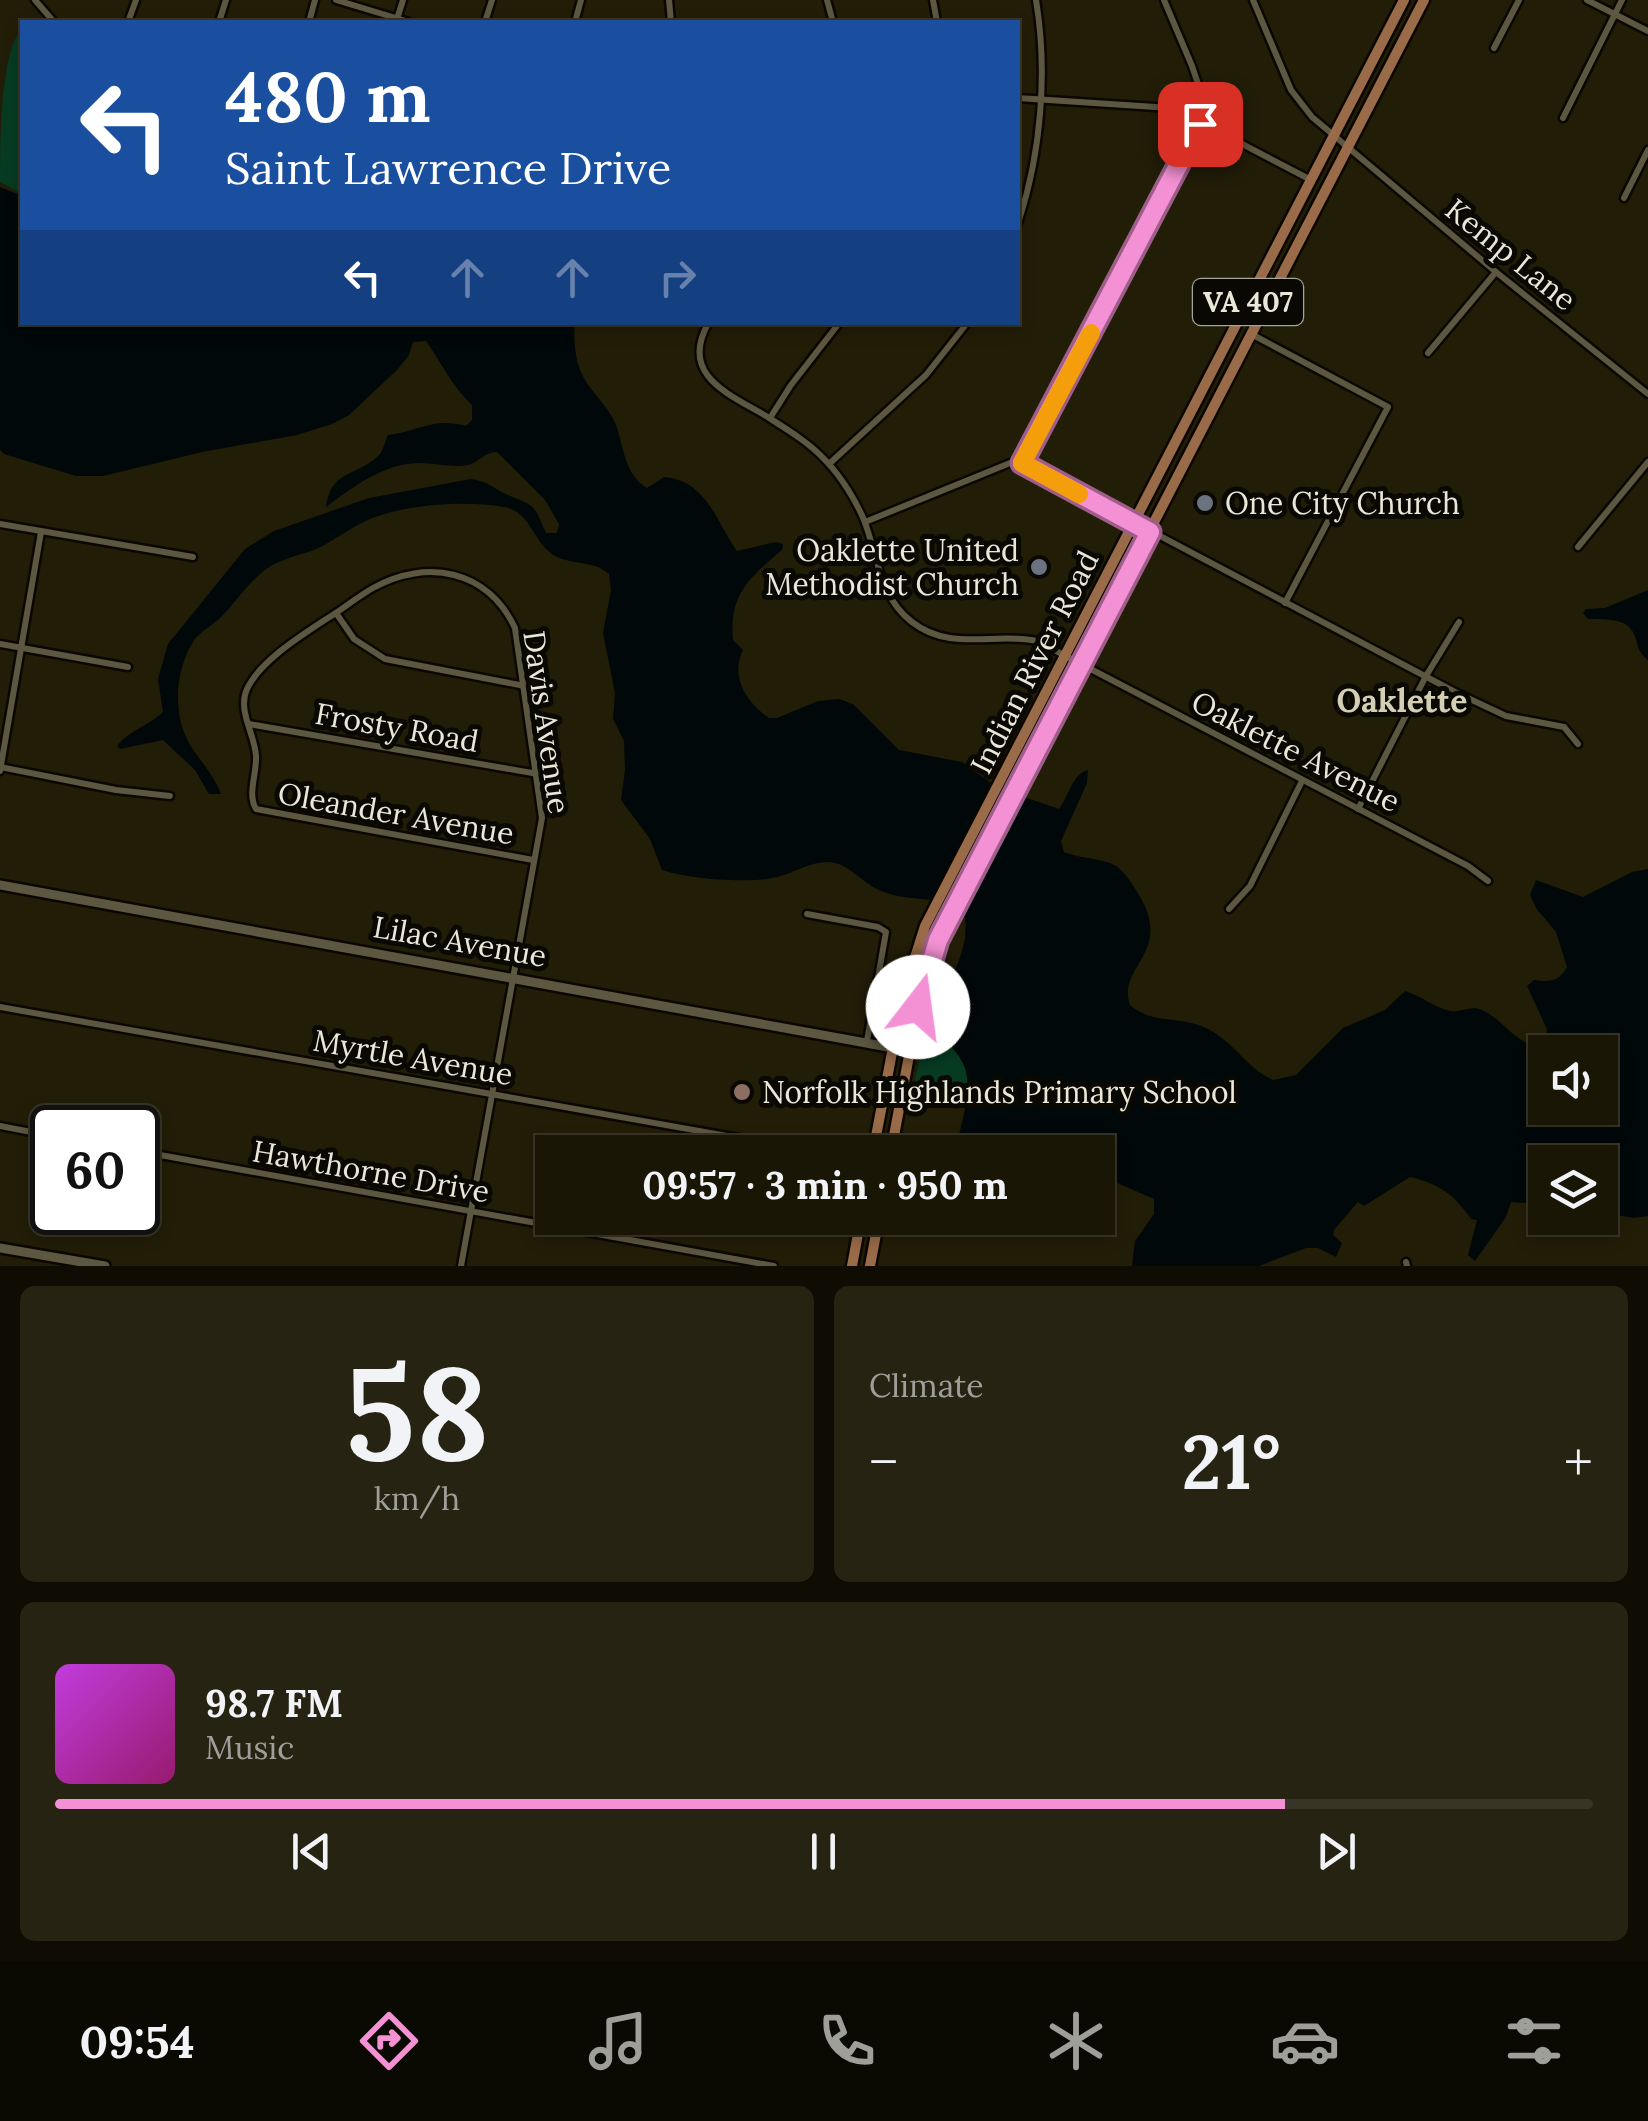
<!DOCTYPE html>
<html lang="en">
<head>
<meta charset="utf-8">
<style>
	:root { --surface:#1a1605; --page:#272313; --text:#f1f3f6; --muted:#9f9f9a; --line:#383527; --accent:#f491d4 }
	body { margin:0; font-family:Lora,serif; background:var(--page); color:var(--text); height:100vh; display:flex; flex-direction:column; font-size:38px; white-space:nowrap }
	* { box-sizing:border-box; margin:0 }
	p { font-size:32px; color:var(--muted) }
	.icon { flex:none; width:55px; height:55px; fill:none; stroke:currentColor; stroke-width:2; stroke-linecap:round; stroke-linejoin:round }
	.map { position:relative; height:1266px; overflow:hidden }
	.drawer { display:flex; flex-direction:column; gap:20px; padding:20px; background:#0e0c03; flex:1 }
	.drawer>* { flex:none }
	.top-card { position:absolute; left:20px; top:20px; width:1000px; height:305px; border-radius:0px; box-shadow:0 5px 15px #0003,0 0 0 2px var(--line); background:#1a4fa0; color:#fff; overflow:hidden }
	.tools { position:absolute; left:1528px; top:1035px; display:grid; gap:20px }
	.tools a { display:grid; place-items:center; width:90px; height:90px; border-radius:0px; background:var(--surface); box-shadow:0 5px 15px #0003,0 0 0 2px var(--line); font-size:50px }
	.speed { position:absolute; left:30px; top:1105px; display:flex; gap:20px; font-size:50px; font-weight:700; text-align:center }
	.speed>* { display:grid; place-content:center; width:130px; height:130px; border-radius:50%; background:var(--surface); box-shadow:0 5px 15px #0003,0 0 0 2px var(--line); line-height:1 }
	.speed .limit { border:5px solid #111; border-radius:15px; background:#fff; color:#111 }
	.pin { position:absolute; display:grid; place-items:center; width:85px; height:85px; color:#fff; margin:-42px; border-radius:20px; box-shadow:0 5px 15px #0006 }
	.me { position:absolute; width:110px; margin:-55px; rotate:15deg; stroke-linejoin:round; filter:drop-shadow(0 0 8px #0008) }
	.turn { display:flex; align-items:center; gap:35px; height:210px; padding:0 40px; font-size:45px }
	.turn .icon { width:130px; height:130px; stroke-width:2.5 }
	.turn b { display:block; font-size:70px; line-height:85px }
	.lanes { display:flex; align-items:center; height:95px; padding:0 40px; background:#0003; justify-content:center; gap:50px; direction:ltr }
	.lanes .off { opacity:.35 }
	.big { font-size:75px; font-weight:800; line-height:1.1 }
	.drawer .tile { flex:1; display:flex; flex-direction:column; justify-content:center; gap:15px; min-width:0; padding:0 35px; border-radius:15px; background:var(--page) }
	.drawer .dial { align-items:center; gap:0 }
	.dial b { font-size:130px; line-height:1 }
	.song { display:flex; align-items:center; gap:30px }
	.cover { width:120px; height:120px; border-radius:15px; background:linear-gradient(135deg,hsl(290 70% 55%),hsl(320 70% 35%)) }
	.played { height:10px; border-radius:5px; background:linear-gradient(90deg,var(--accent) 80%,var(--line) 80%) }
	.keys { display:flex; justify-content:space-around; direction:ltr }
	.heat { display:flex; justify-content:space-between; align-items:center; font-size:55px; direction:ltr }
	.drawer .tiles { flex:1; display:grid; gap:20px; grid-template-columns:1fr 1fr }
	.tile:last-child { grid-column:span 2 }
	.trip { position:absolute; left:535px; top:1135px; width:580px; height:100px; border-radius:0px; background:var(--surface); box-shadow:0 5px 15px #0003,0 0 0 2px var(--line); font-weight:800; line-height:100px; text-align:center }
	.menu { display:flex; height:160px; justify-content:space-around; align-items:center; background:#0a0902; color:var(--muted) }
	.menu .icon { width:70px; height:70px }
	.menu .current { color:var(--accent) }
	.menu b { font-size:45px; color:var(--text) }
	.map>svg:first-child { display:block }
	.green { fill:#063b21 }
	.water { fill:#010809; fill-rule:evenodd }
	.lines { fill:none; stroke-linecap:round; stroke-linejoin:round }
	.street-casing { stroke:#0b0700; stroke-width:11 }
	.secondary-casing { stroke:#0b0700; stroke-width:14 }
	.primary-casing { stroke:#0b0700; stroke-width:15 }
	.street { stroke:#5c5740; stroke-width:6 }
	.secondary { stroke:#5c5740; stroke-width:9 }
	.primary { stroke:#996b48; stroke-width:10 }
	.route-casing { stroke:#9f5e8a; stroke-width:25 }
	.route { stroke:#f491d4; stroke-width:18 }
	.slow { stroke:#f59e0b; stroke-width:18 }
	.worship-dot { fill:#6b7280; stroke:#090802; stroke-width:4 }
	.education-dot { fill:#8d6e63; stroke:#090802; stroke-width:4 }
	.labels { text-anchor:middle; dominant-baseline:central; stroke-width:10; stroke-linejoin:round; paint-order:stroke }
	.shield { fill:#090802; stroke:#a6a498; stroke-width:2.5 }
	.shield-label { font-size:28px; font-weight:bold; fill:#eae7d9 }
	.street-label { font-size:30px; fill:#eae7d9; stroke:#090802 }
	.poi-label { font-size:30px; fill:#eae7d9; stroke:#090802; text-anchor:start }
	.neighbourhood-label { font-size:32px; font-weight:bold; fill:#d4cfb4; stroke:#090802 }
</style>
</head>
<body>
<div class="map">
<svg width="1648" height="1266" viewBox="0 0 1648 1266">
	<rect width="100%" height="100%" fill="#221d07"/>
	<g class="green">
		<path d="M22,28V194L0,182C0,142 0,53 22,28Z"/>
		<path d="M924,1036L977,1045L979,1075L965,1086L990,1070L965,1090L915,1081Z"/>
	</g>
	<g class="water">
		<path d="M0,187L22,196V322L575,323C573,337 575,356 580,370C588,390 608,405 616,425C624,447 624,474 647,488L664,477C707,481 715,520 737,551L776,542L783,544L782,550C749,578 729,594 733,640L743,650C730,676 746,702 769,718H777L818,701L839,699L853,704L899,750L962,762L998,788L1059,809C1069,796 1072,774 1088,770L1087,783L1061,841L1064,852C1081,859 1099,857 1116,866C1124,871 1131,882 1136,890C1177,953 1116,965 1130,1005C1151,1024 1178,1016 1204,1027C1232,1039 1246,1068 1273,1080L1296,1075L1343,1028L1385,1010L1405,991C1420,995 1435,1008 1450,1011C1462,1013 1471,1005 1482,1010C1505,1020 1518,1049 1544,1046L1547,1029L1527,986L1534,980C1550,982 1559,982 1567,967L1556,932L1536,908L1530,895L1536,880L1583,897L1632,872L1648,869V1216L1634,1218L1600,1212V1162H1545V1204L1511,1202L1506,1217L1475,1261L1468,1255L1477,1220L1471,1219C1454,1194 1439,1184 1410,1177L1364,1206L1358,1202L1334,1230L1333,1235L1342,1243L1336,1257L1318,1248H1306L1259,1266H1132L1135,1241L1154,1214V1199L1106,1178H1098V1152H955C960,1127 973,1093 965,1068C958,1049 940,1040 940,1020C941,980 975,955 963,908C937,896 908,902 881,891C863,884 848,862 828,862C809,862 794,873 777,877C749,884 689,879 662,870L650,839L621,800L625,770L624,741L613,719L615,693L603,633L611,590L609,574C592,559 570,566 552,554C533,541 530,511 504,507C464,500 405,504 368,520C349,528 333,542 314,550C297,556 280,559 265,570C248,583 237,600 223,615C215,624 202,630 194,640C184,655 177,681 178,698C179,749 205,755 221,794H209L195,770L163,740L120,749L117,746C131,729 148,726 163,712L158,679L168,644L245,549L274,531L369,498L471,479C487,481 494,489 508,495C536,507 533,503 546,533H557L559,524L545,500L497,452C484,452 480,462 468,465C453,468 436,463 420,463C384,463 353,487 326,507C331,470 355,477 377,457C384,451 384,443 388,435C422,431 431,417 466,426L472,420V405C452,386 442,364 426,341L413,342L409,355L397,370L349,415L332,424L297,435L202,452L103,476H76L4,454L0,450ZM1545,1052H1600V1108H1545Z"/>
		<path d="M1648,590V660C1634,648 1640,645 1633,632C1625,617 1602,620 1588,619L1583,613L1586,609L1605,608Z"/>
	</g>
	<g class="lines">
		<defs>
			<g id="street">
				<path d="M35,0L54,22"/>
				<path d="M336,0L409,22"/>
				<path d="M669,0L671,22"/>
				<path d="M827,0L833,22"/>
				<path d="M933,0L937,22"/>
				<path d="M1164,0L1192,66L1211,123L1225,135L1311,180"/>
				<path d="M1253,0L1291,90L1312,117L1496,272L1648,394"/>
				<path d="M1587,0L1648,31"/>
				<path d="M397,19L403,0"/>
				<path d="M128,22L136,0"/>
				<path d="M219,22L226,0"/>
				<path d="M309,22L315,0"/>
				<path d="M485,22L492,0"/>
				<path d="M575,22L581,0"/>
				<path d="M1494,48L1519,0"/>
				<path d="M1018,98L1186,109L1207,118L1201,124L1022,463"/>
				<path d="M1563,118L1622,0"/>
				<path d="M1624,198L1648,150"/>
				<path d="M1018,223C1041,154 1048,72 1036,0"/>
				<path d="M709,322C678,375 729,394 766,416C788,430 810,443 827,462C842,478 856,501 864,520C878,556 879,597 912,622C950,652 995,632 1037,641L1468,866L1488,881"/>
				<path d="M1253,335L1388,407L1285,603"/>
				<path d="M1428,353L1496,272"/>
				<path d="M770,418L791,385L840,322"/>
				<path d="M829,464L926,375L968,322"/>
				<path d="M865,522L1010,463H1022L1455,692L1506,716L1564,727L1578,744"/>
				<path d="M0,524L193,557"/>
				<path d="M1578,547L1648,462"/>
				<path d="M336,613L354,639L385,659L525,686"/>
				<path d="M0,644L128,667"/>
				<path d="M249,724L538,774"/>
				<path d="M0,767L116,790L170,796"/>
				<path d="M0,771L41,532"/>
				<path d="M1358,809L1426,676L1459,622"/>
				<path d="M1229,909L1250,886L1302,781"/>
				<path d="M807,914L878,927L886,932L867,1041"/>
				<path d="M0,1007L818,1152"/>
				<path d="M0,1126L52,1136"/>
				<path d="M138,1151L774,1266"/>
				<path d="M1406,1262L1407,1266"/>
				<path d="M461,1266L542,818L515,628C488,570 427,558 373,588C357,597 343,609 328,618C302,635 260,661 247,689C237,710 255,735 256,756C257,774 247,794 256,809L533,860"/>
			</g>
			<g id="secondary">
				<path d="M0,885L910,1051"/>
				<path d="M0,1248L105,1266"/>
			</g>
			<g id="primary">
				<path d="M873,1152L903,995L925,926L1404,0"/>
				<path d="M891,1152L922,986L938,940L1424,0"/>
				<path d="M852,1266L861,1218"/>
				<path d="M870,1266L879,1218"/>
			</g>
		</defs>
		<use href="#street" class="street-casing"/>
		<use href="#secondary" class="secondary-casing"/>
		<use href="#primary" class="primary-casing"/>
		<use href="#street" class="street"/>
		<use href="#secondary" class="secondary"/>
		<use href="#primary" class="primary"/>
	</g>
	<g class="lines">
		<defs>
			<path id="route" d="M918,1007L938,940L1150,532L1022,463L1200,124"/>
		</defs>
		<use href="#route" class="route-casing"/>
		<use href="#route" class="route"/>
		<path class="slow" d="M1079,494L1022,463L1091,333"/>
	</g>
	<g class="worship-dot">
		<circle cx="1205" cy="503" r="10"/>
		<circle cx="1039" cy="567" r="10"/>
	</g>
	<circle class="education-dot" cx="742" cy="1092" r="10"/>
	<g class="labels">
		<rect class="shield" x="1193" y="279" width="110" height="46" rx="8"/>
		<g class="shield-label">
			<text x="1248" y="302">VA 407</text>
		</g>
		<g class="street-label">
			<text transform="translate(1511 254) rotate(39)">Kemp Lane</text>
			<text transform="translate(1034 662) rotate(-63)">Indian River Road</text>
			<text transform="translate(547 722) rotate(82)">Davis Avenue</text>
			<text transform="translate(397 727) rotate(10)">Frosty Road</text>
			<text transform="translate(1296 751) rotate(27)">Oaklette Avenue</text>
			<text transform="translate(396 813) rotate(10)">Oleander Avenue</text>
			<text transform="translate(460 941) rotate(10)">Lilac Avenue</text>
			<text transform="translate(413 1057) rotate(10)">Myrtle Avenue</text>
			<text transform="translate(371 1171) rotate(10)">Hawthorne Drive</text>
		</g>
		<g class="poi-label">
			<text x="1225" y="503">One City Church</text>
			<text x="1019" y="550" text-anchor="end">Oaklette United<tspan x="1019" dy="34">Methodist Church</tspan></text>
			<text x="762" y="1092">Norfolk Highlands Primary School</text>
		</g>
		<g class="neighbourhood-label">
			<text x="1402" y="700">Oaklette</text>
		</g>
	</g>
</svg>
<div class="tools">
<a><svg class="icon" aria-label="sound" viewBox="0 0 24 24"><path d="M4 9h4l5-4v14l-5-4H4zM17 9q2 3 0 6"/></svg></a>
<a><svg class="icon" aria-label="layers" viewBox="0 0 24 24"><path d="M12 4l9 5-9 5-9-5zM3 14l9 5 9-5"/></svg></a>
</div>
<div class="speed"><div class="limit">60</div></div>
<div class="pin" style="left:1200px;top:124px;background:#d93025"><svg class="icon" aria-label="arrive" viewBox="0 0 24 24"><path d="M6 21V4h12l-3 4 3 4H6"/></svg></div>
<svg class="me" style="left:918px;top:1007px" viewBox="-20 -20 40 40"><circle r="19" fill="#fff"/><path d="M0-13L10 11 0 6-10 11z" fill="#f491d4"/></svg>
<div class="trip">09:57 · 3 min · 950 m</div>
<div class="top-card">
<div class="turn"><svg class="icon" aria-label="left" viewBox="0 0 24 24"><path d="M17 20v-9H6M10 6l-5 5 5 5"/></svg><div><b>480 m</b>Saint Lawrence Drive</div></div>
<div class="lanes"><svg class="icon" aria-label="left" viewBox="0 0 24 24"><path d="M17 20v-9H6M10 6l-5 5 5 5"/></svg><svg class="icon off" aria-label="ahead" viewBox="0 0 24 24"><path d="M12 20V5M6 11l6-6 6 6"/></svg><svg class="icon off" aria-label="ahead" viewBox="0 0 24 24"><path d="M12 20V5M6 11l6-6 6 6"/></svg><svg class="icon off" aria-label="right" viewBox="0 0 24 24"><path d="M7 20v-9h11M14 6l5 5-5 5"/></svg></div>
</div>
</div>
<section class="drawer">
<div class="tiles">
<div class="tile dial"><b>58</b><p>km/h</p></div>
<div class="tile"><p>Climate</p>
<div class="heat"><a>−</a><b class="big">21°</b><a>+</a></div>
</div>
<div class="tile">
<div class="song"><i class="cover"></i><div><b>98.7 FM</b><p>Music</p></div></div>
<div class="played"></div>
<div class="keys"><svg class="icon" aria-label="previous" viewBox="0 0 24 24"><path d="M18 5L8 12l10 7zM5 5v14"/></svg><svg class="icon" aria-label="pause" viewBox="0 0 24 24"><path d="M8 5v14M16 5v14"/></svg><svg class="icon" aria-label="next" viewBox="0 0 24 24"><path d="M6 5l10 7-10 7zM19 5v14"/></svg></div>
</div>
</div>
</section>
<nav class="menu">
<b>09:54</b>
<svg class="icon current" aria-label="directions" viewBox="0 0 24 24"><path d="M12 3l9 9-9 9-9-9zM9 14v-3h6M13 9l2 2-2 2"/></svg>
<svg class="icon" aria-label="music" viewBox="0 0 24 24"><path d="M9 18V5l10-2v13"/><circle cx="6" cy="18" r="3"/><circle cx="16" cy="16" r="3"/></svg>
<svg class="icon" aria-label="phone" viewBox="0 0 24 24"><path d="M5 4h4l2 5-3 2q2 4 5 5l2-3 5 2v4C11 20 4 13 5 4z"/></svg>
<svg class="icon" aria-label="climate" viewBox="0 0 24 24"><path d="M12 3v18M4 7l16 10M4 17L20 7"/></svg>
<svg class="icon" aria-label="car" viewBox="0 0 24 24"><path d="M5 17H2v-5l4-1 3-4h7l3 4 3 1v5h-3M9 17h6M6 11h13"/><circle cx="7" cy="17" r="2"/><circle cx="17" cy="17" r="2"/></svg>
<svg class="icon" aria-label="filters" viewBox="0 0 24 24"><path d="M4 7h16M4 17h16"/><circle cx="9" cy="7" r="2"/><circle cx="15" cy="17" r="2"/></svg>
</nav>
</body>
</html>
